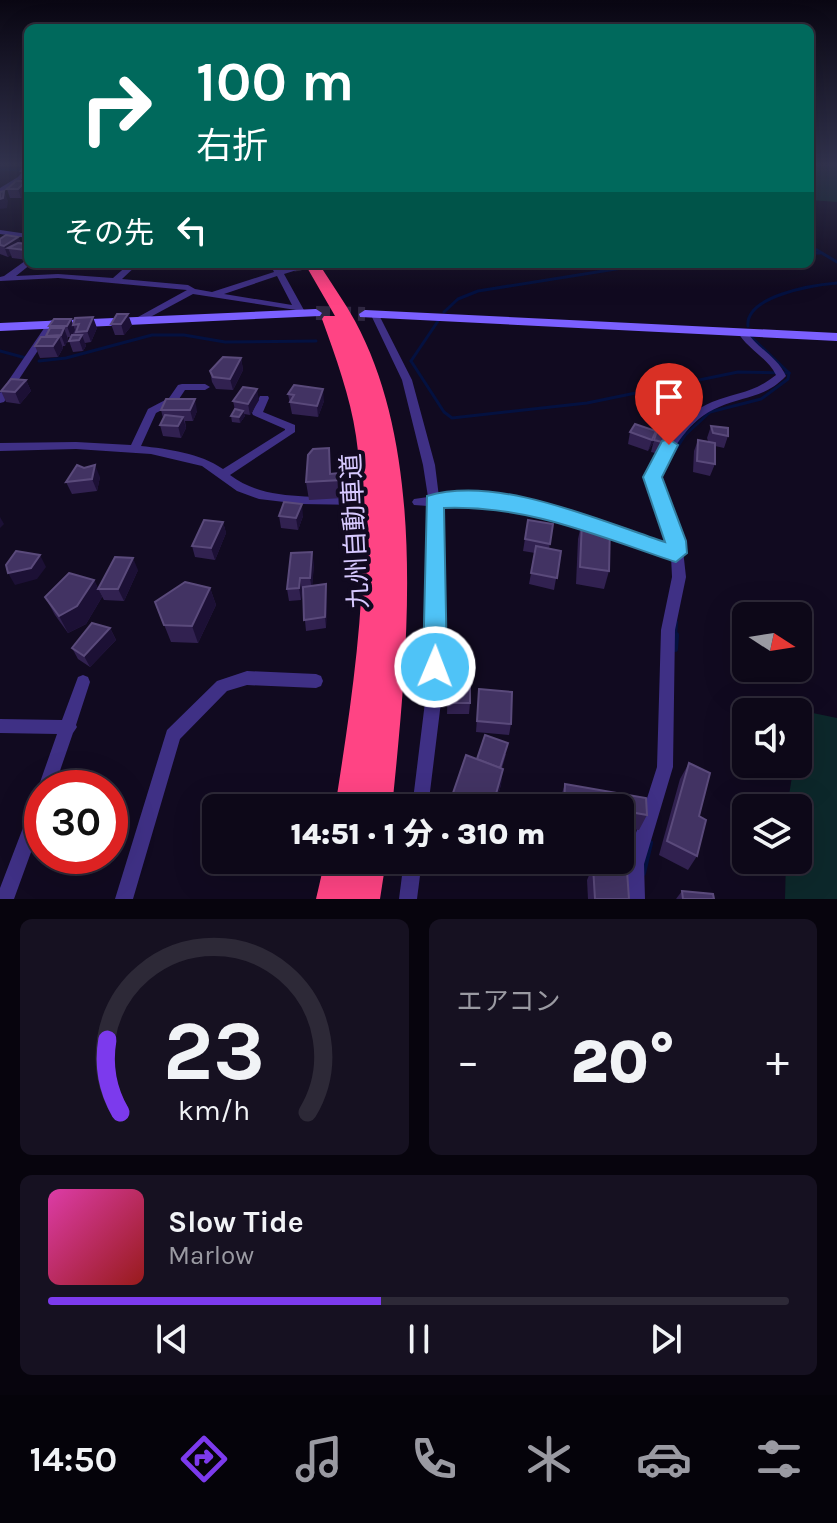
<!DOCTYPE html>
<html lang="ja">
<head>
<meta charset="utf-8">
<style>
	:root { --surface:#0d0818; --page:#161121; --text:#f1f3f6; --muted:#9a9aa2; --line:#2d2937; --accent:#7c3aed }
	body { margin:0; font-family:Karla,"Noto Sans JP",sans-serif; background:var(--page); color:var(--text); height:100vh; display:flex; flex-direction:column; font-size:30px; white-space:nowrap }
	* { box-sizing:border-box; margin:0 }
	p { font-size:26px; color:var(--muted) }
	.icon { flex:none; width:44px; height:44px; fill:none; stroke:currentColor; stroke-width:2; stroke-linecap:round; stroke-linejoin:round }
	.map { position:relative; height:899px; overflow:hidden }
	.side { display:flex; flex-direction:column; gap:20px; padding:20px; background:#07040d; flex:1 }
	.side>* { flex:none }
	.guide { position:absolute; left:24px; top:24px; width:790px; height:244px; border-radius:12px; box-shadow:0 8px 32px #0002,0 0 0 2px var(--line); background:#00695c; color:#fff; overflow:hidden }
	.needle { width:52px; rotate:102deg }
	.controls { position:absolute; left:732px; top:602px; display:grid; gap:16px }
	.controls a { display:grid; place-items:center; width:80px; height:80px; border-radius:12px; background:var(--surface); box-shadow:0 8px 32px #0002,0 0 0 2px var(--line); font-size:40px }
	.speed { position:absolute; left:24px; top:770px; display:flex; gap:16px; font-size:40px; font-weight:700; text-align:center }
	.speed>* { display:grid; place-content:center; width:104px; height:104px; border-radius:50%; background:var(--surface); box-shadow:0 8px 32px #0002,0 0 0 2px var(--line); line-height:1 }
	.speed .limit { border:12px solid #d22; background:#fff; color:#111 }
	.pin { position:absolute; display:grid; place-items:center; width:68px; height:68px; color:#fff; margin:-82px -34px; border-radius:50% 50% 50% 0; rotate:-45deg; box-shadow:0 0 8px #0007 }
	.pin .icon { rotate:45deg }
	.me { position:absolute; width:88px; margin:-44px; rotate:1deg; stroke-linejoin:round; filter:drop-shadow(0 0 6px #0008) }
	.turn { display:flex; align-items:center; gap:28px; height:168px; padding:0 40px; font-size:36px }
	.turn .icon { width:104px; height:104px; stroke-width:2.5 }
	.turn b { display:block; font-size:56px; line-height:68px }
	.then { display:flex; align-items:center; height:76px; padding:0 40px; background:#0003; gap:16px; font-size:30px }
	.big { font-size:60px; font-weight:800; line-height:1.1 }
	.side .tile { flex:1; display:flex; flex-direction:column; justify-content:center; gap:12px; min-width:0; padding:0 28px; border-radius:12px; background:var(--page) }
	.side .dial { align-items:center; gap:0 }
	.dial svg { height:208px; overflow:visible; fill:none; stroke:var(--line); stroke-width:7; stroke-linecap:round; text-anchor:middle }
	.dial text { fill:var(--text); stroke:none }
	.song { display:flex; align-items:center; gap:24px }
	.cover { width:96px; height:96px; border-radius:12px; background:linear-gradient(135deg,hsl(320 70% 55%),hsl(0 70% 35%)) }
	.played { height:8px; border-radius:4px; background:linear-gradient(90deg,var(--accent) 45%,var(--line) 45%) }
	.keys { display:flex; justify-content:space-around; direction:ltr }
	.heat { display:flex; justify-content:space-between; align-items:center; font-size:44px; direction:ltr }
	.side .tiles { flex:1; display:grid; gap:20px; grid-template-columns:1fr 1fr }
	.tile:last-child { grid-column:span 2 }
	.trip { position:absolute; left:202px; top:794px; width:432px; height:80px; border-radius:12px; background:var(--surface); box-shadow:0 8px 32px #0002,0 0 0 2px var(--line); font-weight:800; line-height:80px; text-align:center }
	.menu { display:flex; height:128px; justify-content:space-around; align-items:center; background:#05030a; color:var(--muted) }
	.menu .icon { width:56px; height:56px }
	.menu .selected { color:var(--accent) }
	.menu b { font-size:36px; color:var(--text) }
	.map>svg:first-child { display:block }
	.green { fill:#0d282b }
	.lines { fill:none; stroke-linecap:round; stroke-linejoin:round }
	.stream-far2 { stroke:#041140; stroke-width:3 }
	.stream-far1 { stroke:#041140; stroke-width:4 }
	.stream { stroke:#041140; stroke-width:6 }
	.street-tunnel { stroke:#2f2741; stroke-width:7; stroke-dasharray:7 4; stroke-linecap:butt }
	.secondary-tunnel { stroke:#2f2741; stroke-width:14; stroke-dasharray:14 7; stroke-linecap:butt }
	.street { fill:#3f3085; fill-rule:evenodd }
	.secondary { fill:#7b60ff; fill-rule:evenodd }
	.highway { fill:#ff4484; fill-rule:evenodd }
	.wall { fill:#312150 }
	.shaded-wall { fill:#1c1035 }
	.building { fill:#423363; stroke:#5a4a7b; stroke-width:2 }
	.route { fill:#4fc3f7; stroke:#337fa1; stroke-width:2 }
	.labels { text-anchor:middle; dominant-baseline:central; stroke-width:8; stroke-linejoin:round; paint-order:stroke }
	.street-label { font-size:26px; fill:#d7c9ff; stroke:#110a20 }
</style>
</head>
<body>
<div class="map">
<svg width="837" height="899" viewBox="0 0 837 899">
	<rect width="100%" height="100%" fill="#110a20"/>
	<g class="green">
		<path d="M810,164H837V202L810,200Z"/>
		<path d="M808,712L837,718V899H785L786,860H798V808H787L794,764H798Z"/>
	</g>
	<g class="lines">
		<g class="stream-far2">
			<path d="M0,169L28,170"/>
			<path d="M810,246L837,262"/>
			<path d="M810,253H820"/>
			<path d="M444,312L458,299L478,291L647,264"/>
			<path d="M748,326C745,296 813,285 837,283"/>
			<path d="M751,337L789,373"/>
			<path d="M0,351L26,358"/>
			<path d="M39,361L66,358L152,335H184L225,342L316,341"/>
			<path d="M411,361L444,412L452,418L587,403L738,372L789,373"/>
			<path d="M411,361L438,321"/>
			<path d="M684,436L710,412L761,399L788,379L789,373"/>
		</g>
		<g class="stream-far1">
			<path d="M663,490L660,474L685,434"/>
			<path d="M675,637L676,622"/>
		</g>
		<g class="stream">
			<path d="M675,649L676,635"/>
			<path d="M643,873L650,843"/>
		</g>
		<path class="street-tunnel" d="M294,268L321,264"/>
		<path class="secondary-tunnel" d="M316,313L365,314"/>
		<g class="street">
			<path d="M28,165C28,179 12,187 0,193V188L18,177Z"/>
			<path d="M0,230L28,234V238L0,234Z"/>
			<path d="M25,261H28V264H31L16,276L58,274L113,278L129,264H138L122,279L188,285L195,289L212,292L274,272L270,264H278L281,270L294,266L298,268L297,270L284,274L305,312L301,315L296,310L193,294L141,322L138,321V317L187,290L58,278L0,281V277L4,276ZM277,276L292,305L224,294Z"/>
			<path d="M375,312L379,315L412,380L435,465L439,497L486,495L534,503L670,546L647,477C662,448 680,415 712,402C738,392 752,394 776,375C767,357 747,349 737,331L739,329H745C756,348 777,356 786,376C765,398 744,396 719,407C689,419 672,449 659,477L682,541L686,577L675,630L673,767L644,864L645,899H627L626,864L657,767L661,630L672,577L671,556L533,511L486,503L440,505L442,694L428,808H412L426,694L428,506L414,505L412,502L414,499L428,497L423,465L402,380L371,315Z"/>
			<path d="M52,320L56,323L4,402L0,403V393L49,321Z"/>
			<path d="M182,384H205L210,387L205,390H185L177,402L156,413L141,446C168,449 200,453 223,469L285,430V429L253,415L252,413L260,396H268L269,398L263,412L295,425V432L230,475C265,502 315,495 357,498L361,499L363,502L361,505L301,504L259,499L237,491L202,466L151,454L76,449L0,451V443L76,442L131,445L148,409L169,398L178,385Z"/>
			<path d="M247,671L316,674L321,676L323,681L321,686L316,688L247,685L227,691L180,739L133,899H115L167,730L217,681Z"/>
			<path d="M83,675L88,677L90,682L76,725L77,727L73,733L54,788H42V822L14,899H0V888L34,799L36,793L39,792L38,788L57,734L0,733V719L62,720L78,677Z"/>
			<path d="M404,860H422L417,899H399Z"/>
		</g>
		<g class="secondary">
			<path d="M316,309L322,313L320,316L0,331V323Z"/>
			<path d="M365,310L837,333V341L360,317L359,314Z"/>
		</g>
		<g class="highway">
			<path d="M305,264H319C331,283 344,301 355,321C429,458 407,658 392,808H335C354,686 374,560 356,436C350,396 336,358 322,319L324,316H335Z"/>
			<path d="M325,860H386L380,899H316Z"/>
		</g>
	</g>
	<g class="wall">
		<path d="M28,164V180H24L21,171Z"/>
		<path d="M26,181L28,192L21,198H10L7,189Z"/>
		<path d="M18,237L21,243L28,244V260L12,258L11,255L8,257L0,254V239Z"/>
		<path d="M71,319L73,324L97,328L91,342L85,343L86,346L83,351L73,352L69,341L71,337H68V339L65,346H63V348L58,357L40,358L35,346L47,337L46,336L50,329L49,326Z"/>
		<path d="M111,324L132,325L124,335H115Z"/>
		<path d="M241,358L243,370L233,390L216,389L212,382L210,371Z"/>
		<path d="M26,380L31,391L20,404L6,402L1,391Z"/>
		<path d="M288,394L324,401L318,417L292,414Z"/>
		<path d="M259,400L250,415L244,414L245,416L240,423L232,422L231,416L235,410L233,401Z"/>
		<path d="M161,410L197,411L193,421H185L186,428L181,438L163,436L160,425L163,418Z"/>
		<path d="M711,426L728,436L724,448L715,446V464L710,476L693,472L694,451L698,440L708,441L707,438Z"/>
		<path d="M656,431L653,443L648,451L628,444L630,432Z"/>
		<path d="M666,434L659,454L651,452L654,440Z"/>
		<path d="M329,448L331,474L341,480L343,498L309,500L306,482Z"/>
		<path d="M100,477L97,491L72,494L66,482Z"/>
		<path d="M279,516H303L298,530L281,528Z"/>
		<path d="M528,520L553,524L549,549L561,551L554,590L529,584L535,553L523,551Z"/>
		<path d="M582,521L609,571L604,589L576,584L578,539Z"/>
		<path d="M223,522L226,533L215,560L195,557L192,546Z"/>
		<path d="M314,564L312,586L327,596L326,628L306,631L302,590L301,600L289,601L287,589Z"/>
		<path d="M138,570L124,601L104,600L98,589Z"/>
		<path d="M94,580L102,597L86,624L68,633L55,615L45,597Z"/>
		<path d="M210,588L216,605L198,643L171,642L155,602Z"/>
		<path d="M110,628L116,640L90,667L78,659L72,648Z"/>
		<path d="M448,686L470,703L469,714H447Z"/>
		<path d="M479,689L511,724L509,735L476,732Z"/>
		<path d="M506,754L502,768L501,785L494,808H451L452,796L477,759Z"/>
		<path d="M689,763L699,816L697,856L688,870L659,855L680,779Z"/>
		<path d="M565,784L647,815L639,830L630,829L631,848L624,863L610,860H620V808H560V799Z"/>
		<path d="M593,866L629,899H588L587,880Z"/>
		<path d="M682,891L714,899H676Z"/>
	</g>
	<g class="shaded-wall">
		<path d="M26,181L28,192L21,198L18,189Z"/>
		<path d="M4,191L8,201L7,208L0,209V199Z"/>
		<path d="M18,237L22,247L8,248L11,255L8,257L4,246Z"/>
		<path d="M128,314L132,325L124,335L121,324Z"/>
		<path d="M93,317L97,328L91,342L87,331Z"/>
		<path d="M71,319L75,330L71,337L67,326Z"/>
		<path d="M64,328L68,339L65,346L61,335Z"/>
		<path d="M82,335L86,346L83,351L79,340Z"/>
		<path d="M59,337L63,348L58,357L53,346Z"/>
		<path d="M241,358L243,370L233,390L230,379Z"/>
		<path d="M26,380L31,391L20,404L15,392Z"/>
		<path d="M257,389L259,400L250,415L248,404Z"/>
		<path d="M323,389L324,401L318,417L317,406Z"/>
		<path d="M195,399L197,411L193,421L190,410Z"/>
		<path d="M243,411L245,416L240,423L239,417Z"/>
		<path d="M183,417L186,428L181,438L178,426Z"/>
		<path d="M656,431L653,443L648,451L652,440Z"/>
		<path d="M95,465L100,477L97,491L92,479Z"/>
		<path d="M302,504L303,516L298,530L296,518Z"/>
		<path d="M0,517L4,524L0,528Z"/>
		<path d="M223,522L226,533L215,560L211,548Z"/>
		<path d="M312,552L314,564L312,590L310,578Z"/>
		<path d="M40,555L46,567L37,579L15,585L8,573Z"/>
		<path d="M133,558L138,570L124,601L118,589Z"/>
		<path d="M300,578L302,590L301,600L299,588Z"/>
		<path d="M94,580L102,597L86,624L68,633L59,616Z"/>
		<path d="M326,584L327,596L326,628L325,617Z"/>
		<path d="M210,588L216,605L198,643L192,626Z"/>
		<path d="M110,628L116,640L90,667L84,656Z"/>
		<path d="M503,769L501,785L494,808H492Z"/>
	</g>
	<g class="building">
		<path d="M26,164H28V171H21Z"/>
		<path d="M16,181H26L18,189H7Z"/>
		<path d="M4,191L3,198L0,199V192Z"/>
		<path d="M6,235L18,237L4,246L0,245V239Z"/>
		<path d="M18,243L28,244V248L25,250L8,248Z"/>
		<path d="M117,314H128L121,324H111Z"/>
		<path d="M93,317L87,331L76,332L79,324L73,325L75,318Z"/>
		<path d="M54,319H71L67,326H49Z"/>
		<path d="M50,328H64L61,335L46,336Z"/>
		<path d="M72,335H82L79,340L69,341Z"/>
		<path d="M41,337H59L53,346H35Z"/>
		<path d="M223,357L241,358L230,379L213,377L210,371Z"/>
		<path d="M11,379L26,380L15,392L1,391Z"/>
		<path d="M294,385L323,389L317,406L290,402L294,395L288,394Z"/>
		<path d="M243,387L257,389L248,404L233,401Z"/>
		<path d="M166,399H195L190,410H161Z"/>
		<path d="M235,409L243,411L239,417L231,416Z"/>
		<path d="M165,415L183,417L178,426L160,425Z"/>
		<path d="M635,424L656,431L652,440L630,432Z"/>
		<path d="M711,426L728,428V436L713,433Z"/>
		<path d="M657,431L666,434L662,442L654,440Z"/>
		<path d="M698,440L715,443V464L697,461Z"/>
		<path d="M329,448L330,474L339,473L341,480L306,482L308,455L313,449Z"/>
		<path d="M77,465L84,468L95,465L92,479L66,482Z"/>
		<path d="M284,502L302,504L296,518L279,516Z"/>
		<path d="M204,520L223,522L211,548L192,546Z"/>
		<path d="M528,520L553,524L550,544L525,539Z"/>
		<path d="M582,521L610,525L609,571L580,567Z"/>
		<path d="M536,546L561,551L557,578L531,573Z"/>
		<path d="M16,551L40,555L31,568L8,573L6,565Z"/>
		<path d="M312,552L310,578H300L299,588L287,589L291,553Z"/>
		<path d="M115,557L133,558L118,589H98Z"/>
		<path d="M69,573L94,580L77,606L59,616L45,597Z"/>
		<path d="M185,582L210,588L192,626L164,625L155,602Z"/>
		<path d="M326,584L325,617L304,620L303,587Z"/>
		<path d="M92,623L110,628L84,656L72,648Z"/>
		<path d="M448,686L470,687V703H448Z"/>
		<path d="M479,689L512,692L511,724L477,721Z"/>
		<path d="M485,735L508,743L500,768L477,759Z"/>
		<path d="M466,755L503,769L492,808H481L452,796Z"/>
		<path d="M689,763L710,773L699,816L706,820L697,856L667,841Z"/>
		<path d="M565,784L646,798L647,815L630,812L631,848L620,846V808H564Z"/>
		<path d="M593,866L627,871L629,899H595Z"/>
		<path d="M682,891L713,894L714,899H683Z"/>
	</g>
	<linearGradient id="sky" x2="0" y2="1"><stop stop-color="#090612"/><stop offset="0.57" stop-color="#32334e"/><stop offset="1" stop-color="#32334e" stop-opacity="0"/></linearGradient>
	<rect width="837" height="289" fill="url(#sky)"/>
	<path class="route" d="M669,439L678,445L662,477L686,541L687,553L676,562C597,536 529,505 444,508L447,667L443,675L435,678L426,675L423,667L427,496C499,475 597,520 665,542L643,477L662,441Z"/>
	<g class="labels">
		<g class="street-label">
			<text transform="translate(355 531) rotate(-93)">九州自動車道</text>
		</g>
	</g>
</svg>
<div class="controls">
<a><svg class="needle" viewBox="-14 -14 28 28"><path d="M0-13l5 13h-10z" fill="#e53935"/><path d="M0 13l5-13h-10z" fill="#9a9aa2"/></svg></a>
<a><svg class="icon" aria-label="sound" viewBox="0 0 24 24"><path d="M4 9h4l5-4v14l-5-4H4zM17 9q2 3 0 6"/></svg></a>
<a><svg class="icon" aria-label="layers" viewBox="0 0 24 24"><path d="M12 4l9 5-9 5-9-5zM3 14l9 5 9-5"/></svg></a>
</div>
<div class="speed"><div class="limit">30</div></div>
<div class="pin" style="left:669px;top:445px;background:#d93025"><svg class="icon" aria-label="arrive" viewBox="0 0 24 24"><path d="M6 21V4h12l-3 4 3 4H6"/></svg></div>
<svg class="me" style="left:435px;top:667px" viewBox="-20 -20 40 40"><circle r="17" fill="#4fc3f7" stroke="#fff" stroke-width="3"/><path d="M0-11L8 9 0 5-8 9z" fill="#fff"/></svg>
<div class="trip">14:51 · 1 分 · 310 m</div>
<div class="guide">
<div class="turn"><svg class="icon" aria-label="right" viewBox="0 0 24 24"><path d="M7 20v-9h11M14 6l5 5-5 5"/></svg><div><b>100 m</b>右折</div></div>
<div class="then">その先<svg class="icon" aria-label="left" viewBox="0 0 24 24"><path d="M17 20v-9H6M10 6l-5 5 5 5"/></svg></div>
</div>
</div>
<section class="side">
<div class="tiles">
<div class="tile dial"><svg viewBox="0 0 100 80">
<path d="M14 69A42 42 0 1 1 86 69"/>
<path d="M14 69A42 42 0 0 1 9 41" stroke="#7c3aed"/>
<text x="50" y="56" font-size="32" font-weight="700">23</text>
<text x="50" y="72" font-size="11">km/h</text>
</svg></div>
<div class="tile"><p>エアコン</p>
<div class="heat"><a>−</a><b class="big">20°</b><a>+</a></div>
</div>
<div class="tile">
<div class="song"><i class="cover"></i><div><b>Slow Tide</b><p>Marlow</p></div></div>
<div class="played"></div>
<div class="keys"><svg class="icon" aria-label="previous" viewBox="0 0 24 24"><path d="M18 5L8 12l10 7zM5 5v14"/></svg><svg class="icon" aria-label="pause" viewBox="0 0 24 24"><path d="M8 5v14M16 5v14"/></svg><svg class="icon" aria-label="next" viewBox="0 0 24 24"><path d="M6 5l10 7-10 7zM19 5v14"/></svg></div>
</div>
</div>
</section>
<nav class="menu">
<b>14:50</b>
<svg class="icon selected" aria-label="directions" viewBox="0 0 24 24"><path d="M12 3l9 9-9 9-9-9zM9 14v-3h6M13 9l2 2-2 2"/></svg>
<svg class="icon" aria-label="music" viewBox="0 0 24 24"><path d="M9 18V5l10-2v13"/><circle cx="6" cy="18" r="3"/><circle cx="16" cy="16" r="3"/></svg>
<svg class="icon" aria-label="phone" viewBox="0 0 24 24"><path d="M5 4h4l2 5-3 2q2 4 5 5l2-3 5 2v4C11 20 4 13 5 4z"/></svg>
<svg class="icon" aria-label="climate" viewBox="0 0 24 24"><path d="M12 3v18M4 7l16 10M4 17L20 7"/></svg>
<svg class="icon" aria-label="car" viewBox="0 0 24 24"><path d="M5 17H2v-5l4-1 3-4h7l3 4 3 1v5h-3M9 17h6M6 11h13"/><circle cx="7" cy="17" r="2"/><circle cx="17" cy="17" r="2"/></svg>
<svg class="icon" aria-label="filters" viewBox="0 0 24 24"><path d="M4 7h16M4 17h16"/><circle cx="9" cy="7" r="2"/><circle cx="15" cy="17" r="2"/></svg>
</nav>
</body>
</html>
